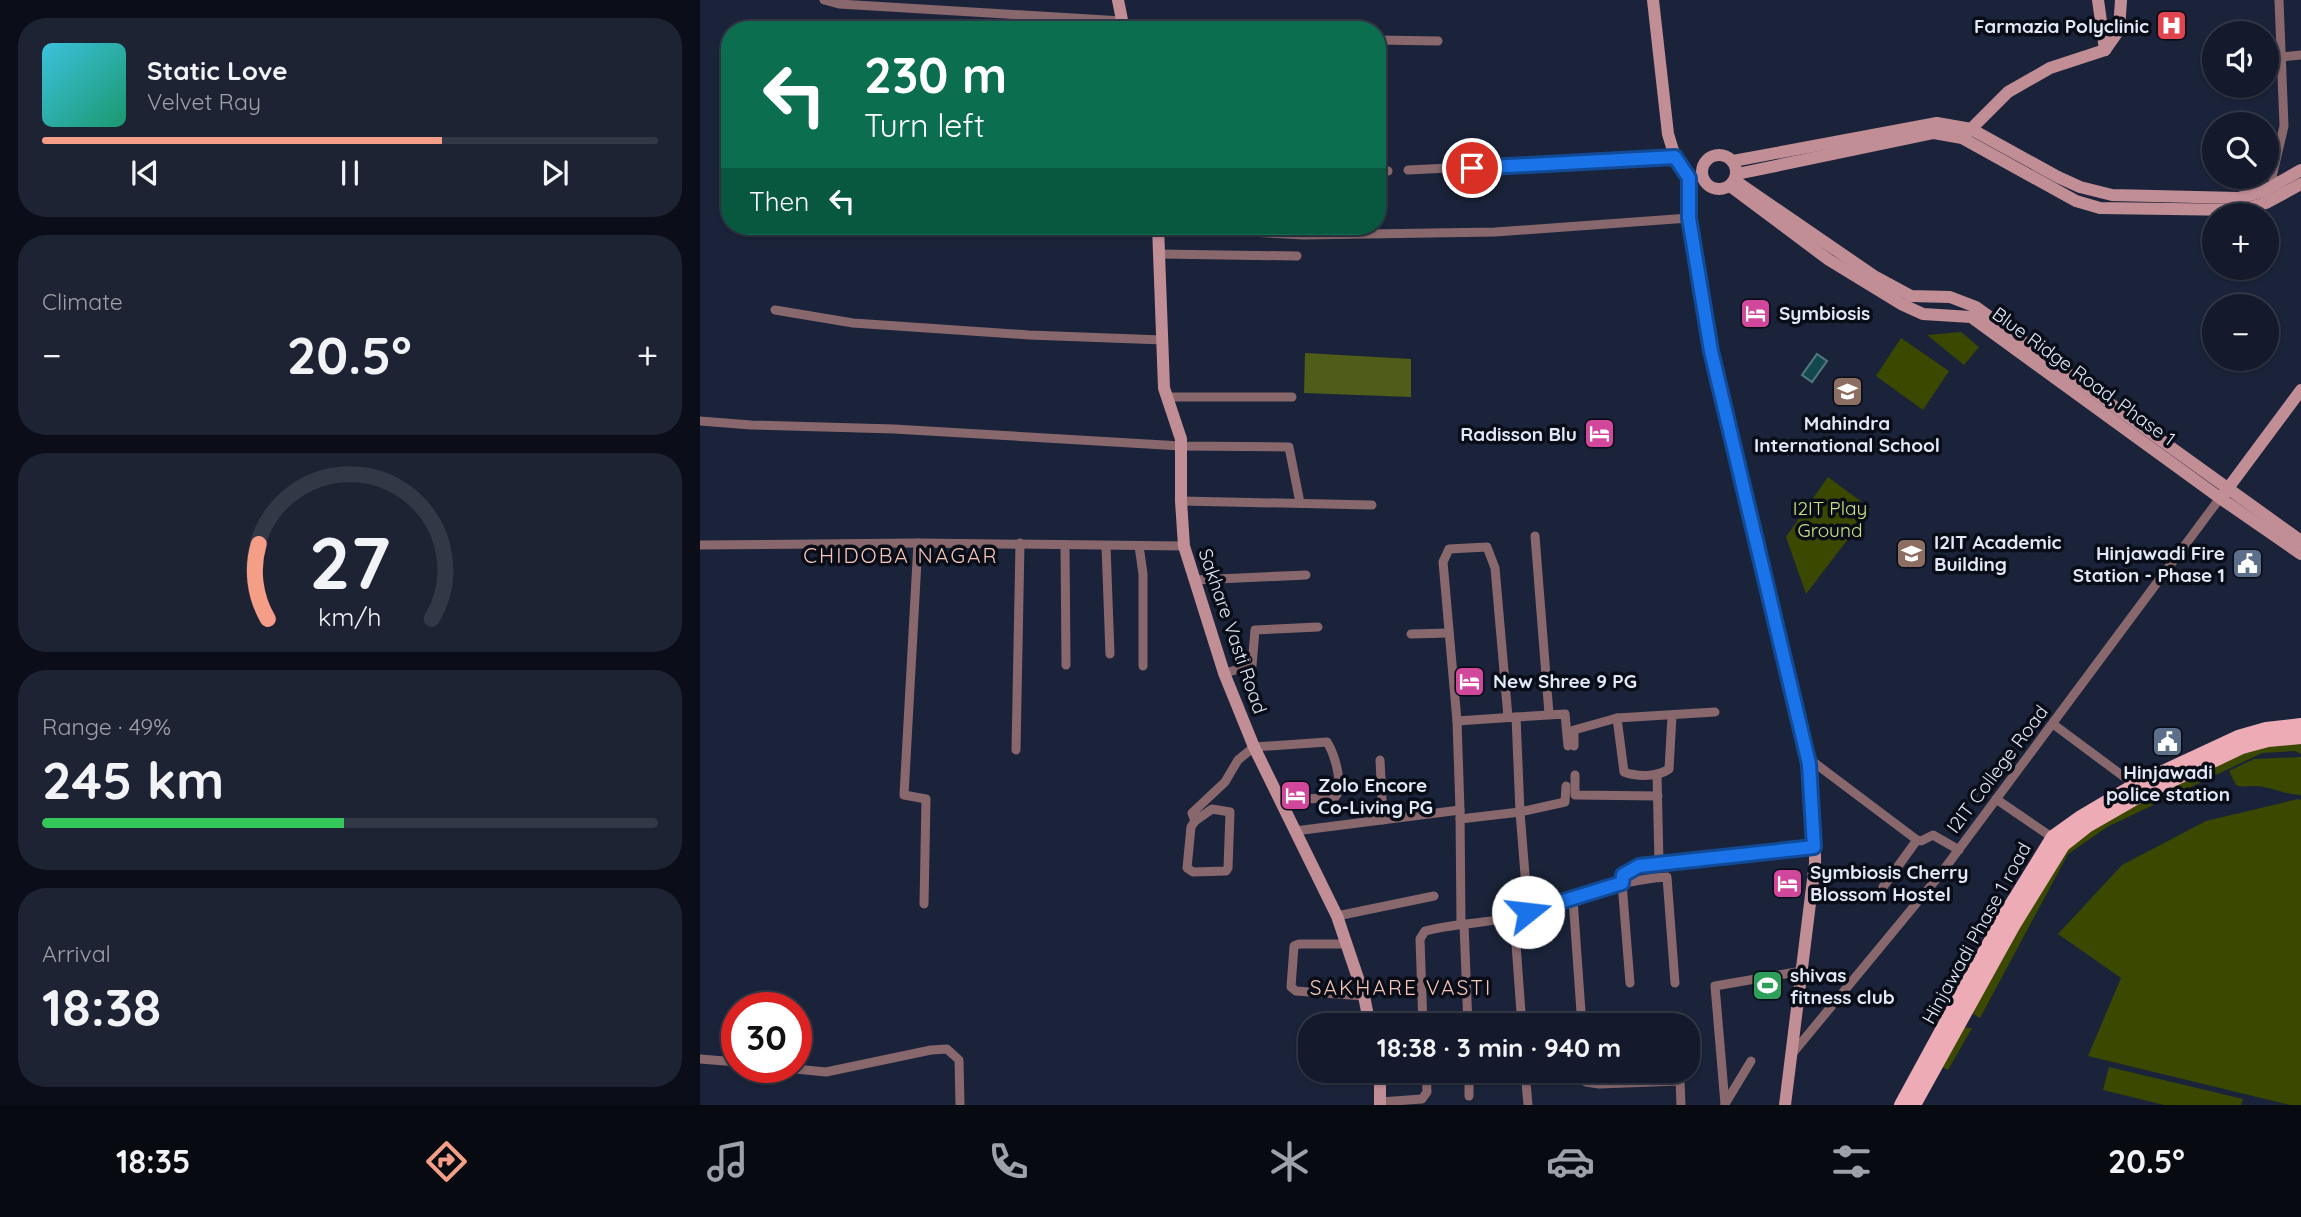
<!DOCTYPE html>
<html lang="en">
<head>
<meta charset="utf-8">
<style>
	:root { --surface:#141a2b; --page:#1d2333; --text:#f1f3f6; --muted:#9da1a9; --line:#333847; --accent:#f49e88 }
	body { margin:0; font-family:Quicksand,sans-serif; background:var(--page); color:var(--text); height:100vh; display:flex; flex-direction:column; font-size:26px; white-space:nowrap }
	* { box-sizing:border-box; margin:0 }
	p { font-size:23px; color:var(--muted) }
	.icon { flex:none; width:38px; height:38px; fill:none; stroke:currentColor; stroke-width:2; stroke-linecap:round; stroke-linejoin:round }
	.map { position:relative; flex:1; overflow:hidden }
	.drawer { display:flex; flex-direction:column; gap:18px; padding:18px; background:#0b0e18; width:700px }
	.drawer>* { flex:none }
	.hud { position:absolute; left:21px; top:21px; width:665px; height:214px; border-radius:28px; box-shadow:0 2px 5px #0004,0 0 0 2px var(--line); background:#0b6e4f; color:#fff; overflow:hidden }
	.tools { position:absolute; left:1502px; top:21px; display:grid; gap:14px }
	.tools a { display:grid; place-items:center; width:77px; height:77px; border-radius:50%; background:var(--surface); box-shadow:0 2px 5px #0004,0 0 0 2px var(--line); font-size:35px }
	.speed { position:absolute; left:21px; top:992px; display:flex; gap:14px; font-size:35px; font-weight:700; text-align:center }
	.speed>* { display:grid; place-content:center; width:91px; height:91px; border-radius:50%; background:var(--surface); box-shadow:0 2px 5px #0004,0 0 0 2px var(--line); line-height:1 }
	.speed .limit { border:10px solid #d22; background:#fff; color:#111 }
	.pin { position:absolute; display:grid; place-items:center; width:60px; height:60px; color:#fff; margin:-30px; border:4px solid #fff; border-radius:50%; box-shadow:0 2px 7px #0007 }
	.me { position:absolute; width:77px; margin:-38px; rotate:74deg; stroke-linejoin:round; filter:drop-shadow(0 0 5px #0008) }
	.turn { display:flex; align-items:center; gap:24px; height:147px; padding:0 28px; font-size:32px }
	.turn .icon { width:91px; height:91px; stroke-width:2.5 }
	.turn b { display:block; font-size:49px; line-height:60px }
	.then { display:flex; align-items:center; height:66px; padding:0 28px; background:#0003; gap:14px; font-size:26px }
	.big { font-size:52px; font-weight:700; line-height:1.1 }
	.drawer .tile { flex:1; display:flex; flex-direction:column; justify-content:center; gap:10px; min-width:0; padding:0 24px; border-radius:28px; background:var(--page) }
	.drawer .dial { align-items:center; gap:0 }
	.dial svg { height:182px; overflow:visible; fill:none; stroke:var(--line); stroke-width:7; stroke-linecap:round; text-anchor:middle }
	.dial text { fill:var(--text); stroke:none }
	.song { display:flex; align-items:center; gap:21px }
	.cover { width:84px; height:84px; border-radius:10px; background:linear-gradient(135deg,hsl(190 70% 55%),hsl(160 70% 35%)) }
	.played { height:7px; border-radius:4px; background:linear-gradient(90deg,var(--accent) 65%,var(--line) 65%) }
	.keys { display:flex; justify-content:space-around; direction:ltr }
	.heat { display:flex; justify-content:space-between; align-items:center; font-size:38px; direction:ltr }
	.charge { height:10px; border-radius:5px; background:linear-gradient(90deg,#34c759 49%,var(--line) 0) }
	.trip { position:absolute; left:598px; top:1013px; width:402px; height:70px; border-radius:28px; background:var(--surface); box-shadow:0 2px 5px #0004,0 0 0 2px var(--line); font-weight:700; line-height:70px; text-align:center }
	.menu { display:flex; height:112px; justify-content:space-around; align-items:center; background:#080a11; color:var(--muted) }
	.menu .icon { width:49px; height:49px }
	.menu .active { color:var(--accent) }
	.menu b { font-size:32px; color:var(--text) }
	main { display:flex; flex:1; min-height:0 }
	.map>svg:first-child { display:block }
	.green { fill:#3b4800 }
	.forest { fill:#4f5d19 }
	.water { fill:#13494e; stroke:#517981; stroke-width:2 }
	.lines { fill:none; stroke-linecap:round; stroke-linejoin:round }
	.street { stroke:#88686d; stroke-width:9 }
	.secondary { stroke:#c18e96; stroke-width:12 }
	.primary { stroke:#edabb6; stroke-width:14 }
	.route-casing { stroke:#114b97; stroke-width:18 }
	.route { stroke:#1a73e8; stroke-width:12 }
	.labels { text-anchor:middle; dominant-baseline:central; stroke-width:7; stroke-linejoin:round; paint-order:stroke }
	.poi-label { font-size:19px; font-weight:bold; fill:#e1e8f7; stroke:#090d17; text-anchor:start }
	.street-label { font-size:19px; fill:#e1e8f7; stroke:#090d17 }
	.park-label { font-size:19px; fill:#cbe384; stroke:#090d17 }
	.neighbourhood-label { font-size:21px; letter-spacing:2px; fill:#f8c6b9; stroke:#090d17 }
</style>
</head>
<body>
<main>
<section class="drawer">
<div class="tile">
<div class="song"><i class="cover"></i><div><b>Static Love</b><p>Velvet Ray</p></div></div>
<div class="played"></div>
<div class="keys"><svg class="icon" aria-label="previous" viewBox="0 0 24 24"><path d="M18 5L8 12l10 7zM5 5v14"/></svg><svg class="icon" aria-label="pause" viewBox="0 0 24 24"><path d="M8 5v14M16 5v14"/></svg><svg class="icon" aria-label="next" viewBox="0 0 24 24"><path d="M6 5l10 7-10 7zM19 5v14"/></svg></div>
</div>
<div class="tile"><p>Climate</p>
<div class="heat"><a>−</a><b class="big">20.5°</b><a>+</a></div>
</div>
<div class="tile dial"><svg viewBox="0 0 100 80">
<path d="M14 69A42 42 0 1 1 86 69"/>
<path d="M14 69A42 42 0 0 1 10 36" stroke="#f49e88"/>
<text x="50" y="56" font-size="32" font-weight="700">27</text>
<text x="50" y="72" font-size="11">km/h</text>
</svg></div>
<div class="tile"><p>Range · 49%</p><b class="big">245 km</b><div class="charge"></div></div>
<div class="tile"><p>Arrival</p><b class="big">18:38</b></div>
</section>
<div class="map">
<svg width="1601" height="1105" viewBox="0 0 1601 1105">
	<rect width="100%" height="100%" fill="#1a2339"/>
	<g class="green">
		<path d="M1261,332L1279,347L1264,365L1227,335Z"/>
		<path d="M1201,338L1249,371L1223,410L1176,376Z"/>
		<path d="M1128,477L1171,509L1106,594L1086,537Z"/>
		<path d="M1601,742V754L1595,751L1562,753L1407,827L1368,854L1280,1018L1270,1012L1362,853L1409,817L1550,749Z"/>
		<path d="M1601,757V795C1585,795 1570,786 1554,786C1547,786 1543,788 1536,785L1529,771L1554,759Z"/>
		<path d="M1598,799L1601,800V1105H1590L1388,1056L1421,978L1358,934L1422,865L1506,821Z"/>
		<path d="M1260,1027L1272,1028L1248,1070L1238,1065Z"/>
		<path d="M1409,1067L1543,1099L1541,1105H1464L1403,1090Z"/>
	</g>
	<path class="forest" d="M605,353L711,359V397L604,393Z"/>
	<path class="water" d="M1117,354L1127,361L1112,382L1102,375Z"/>
	<g class="lines">
		<g class="street">
			<path d="M124,0L139,4L422,21"/>
			<path d="M1579,0L1584,126L1572,177L1580,186"/>
			<path d="M678,40L738,41"/>
			<path d="M1582,57L1601,55"/>
			<path d="M708,170L975,157"/>
			<path d="M677,171H688"/>
			<path d="M458,227L604,235L795,232L989,218"/>
			<path d="M459,254L597,256"/>
			<path d="M75,310L153,323L329,335L463,340"/>
			<path d="M467,397H592"/>
			<path d="M0,421L51,425L194,429L481,446L589,447L600,503"/>
			<path d="M481,501L672,505"/>
			<path d="M835,536L849,714"/>
			<path d="M0,545L218,543"/>
			<path d="M365,545L366,665"/>
			<path d="M406,546L410,654"/>
			<path d="M439,546L443,574V666"/>
			<path d="M495,580L606,575"/>
			<path d="M711,634L749,633"/>
			<path d="M524,673L552,666L555,630L618,627"/>
			<path d="M816,717L865,714L868,746"/>
			<path d="M917,718L924,772C937,777 958,777 969,769L972,716"/>
			<path d="M757,721L743,562L749,549L787,547L795,568L808,717"/>
			<path d="M1353,724L1435,785"/>
			<path d="M874,746V730L917,718L1015,712"/>
			<path d="M316,750L320,543"/>
			<path d="M1108,758L1217,840L1221,841L1233,835L1259,850"/>
			<path d="M680,760L683,820"/>
			<path d="M957,774L959,864"/>
			<path d="M875,775V795L958,796"/>
			<path d="M1296,799L1356,840"/>
			<path d="M760,810L757,721L816,717L820,812L760,819"/>
			<path d="M495,821L512,809L530,812L528,868L526,871L493,872L487,868L491,827L495,821L492,813L525,782L538,760L554,747L627,742C634,753 645,787 635,797L580,801"/>
			<path d="M595,831L760,810L761,925"/>
			<path d="M1183,887L1217,840"/>
			<path d="M873,899L882,1026"/>
			<path d="M224,904L226,799L204,795L218,543L484,546"/>
			<path d="M828,912L820,812L865,802L866,786"/>
			<path d="M637,916L734,896"/>
			<path d="M814,917L822,1026"/>
			<path d="M764,924L768,1026"/>
			<path d="M647,944H599L594,946L591,987L596,991L664,996"/>
			<path d="M930,983L922,883L925,873L939,866L1114,847"/>
			<path d="M723,1026L720,939L725,931C754,923 786,924 816,916C866,902 915,880 967,877L975,983"/>
			<path d="M1092,1054L1239,876L1520,498"/>
			<path d="M0,1059L37,1062"/>
			<path d="M85,1068L126,1072L231,1050L247,1049L259,1060L260,1105"/>
			<path d="M825,1071L828,1105"/>
			<path d="M885,1071L886,1082L899,1084L980,1081L981,1105"/>
			<path d="M769,1096V1071"/>
			<path d="M680,1102L722,1099L727,1092L726,1071"/>
			<path d="M1025,1104L1015,986L1102,971"/>
			<path d="M1025,1104L1051,1061"/>
		</g>
		<g class="secondary">
			<path d="M418,0L424,30"/>
			<path d="M953,0L968,134L975,157L989,178V218L1011,351L1109,764L1115,832V863L1085,1105"/>
			<path d="M1398,0L1405,50"/>
			<path d="M1405,50L1419,30L1421,0"/>
			<path d="M1267,133L1308,92L1350,68L1405,50"/>
			<circle cx="1019" cy="172" r="17"/>
			<path d="M1033,161L1237,123L1271,129L1358,177L1380,187L1412,195L1538,198L1562,192L1601,170"/>
			<path d="M1037,174L1234,133L1262,138L1376,201L1400,208L1540,210L1566,203L1601,184"/>
			<path d="M1037,182L1174,276L1211,296L1250,297L1276,307L1601,541"/>
			<path d="M1030,186L1129,260L1201,304L1223,314L1271,317L1520,498L1601,554"/>
			<path d="M458,226L464,388L481,439V501L484,546L524,673L554,747L637,916L664,996L670,1026"/>
			<path d="M1523,495L1601,390"/>
			<path d="M680,1071V1105"/>
		</g>
		<g class="primary">
			<path d="M1201,1105L1303,918L1353,837L1381,817L1435,785L1538,737L1566,729L1601,725"/>
			<path d="M1214,1105L1313,926L1363,845L1387,826L1441,795L1542,747L1568,740L1601,737"/>
		</g>
	</g>
	<g class="lines">
		<defs>
			<path id="route" d="M772,168L975,157L989,178V218L1011,351L1109,764L1114,847L939,866L923,875L922,883L828,912"/>
		</defs>
		<use href="#route" class="route-casing"/>
		<use href="#route" class="route"/>
	</g>
	<defs>
		<symbol id="hospital-square" viewBox="-11 -11 22 22"><rect x="-9" y="-9" width="18" height="18" rx="4" fill="#e0444e" stroke="#090d17"/><path d="M-5-5h3v3.5h4V-5h3V5h-3V1.5h-4V5h-3Z" fill="#fff"/></symbol>
		<symbol id="hotel-square" viewBox="-11 -11 22 22"><rect x="-9" y="-9" width="18" height="18" rx="4" fill="#d1479c" stroke="#090d17"/><path d="M-6-4.5h1.5V1H6V5H4.5V3h-9V5H-6ZM-4 0a1.8 1.8 0 1 1 3.6 0ZM.5 0V-2.5h3Q6-2.5 6 0Z" fill="#fff"/></symbol>
		<symbol id="school-square" viewBox="-11 -11 22 22"><rect x="-9" y="-9" width="18" height="18" rx="4" fill="#8d6e63" stroke="#090d17"/><path d="M0-5L7-2L0 1L-7-2ZM-4 1L0 2.5L4 1V4Q0 6-4 4Z" fill="#fff"/></symbol>
		<symbol id="university-square" viewBox="-11 -11 22 22"><rect x="-9" y="-9" width="18" height="18" rx="4" fill="#8d6e63" stroke="#090d17"/><path d="M0-5L7-2L0 1L-7-2ZM-4 1L0 2.5L4 1V4Q0 6-4 4Z" fill="#fff"/></symbol>
		<symbol id="civic-square" viewBox="-11 -11 22 22"><rect x="-9" y="-9" width="18" height="18" rx="4" fill="#5c6f8a" stroke="#090d17"/><path d="M-.6-6.5H3V-4.5H.6V-3L4-1V1h2V6H-6V1h2V-1L-.6-3ZM-1.2 2.5V6h2.4V2.5Z" fill="#fff"/></symbol>
		<symbol id="stadium-square" viewBox="-11 -11 22 22"><rect x="-9" y="-9" width="18" height="18" rx="4" fill="#2e9e5b" stroke="#090d17"/><path d="M0-5a6.5 5 0 1 0 0 10a6.5 5 0 1 0 0-10ZM-3.5-1.8h7v3.6h-7Z" fill="#fff"/></symbol>
	</defs>
	<g fill-rule="evenodd">
		<use href="#hospital-square" x="1454" y="8" width="35" height="35"/>
		<use href="#hotel-square" x="1038" y="296" width="35" height="35"/>
		<use href="#school-square" x="1130" y="374" width="35" height="35"/>
		<use href="#hotel-square" x="882" y="416" width="35" height="35"/>
		<use href="#university-square" x="1194" y="536" width="35" height="35"/>
		<use href="#civic-square" x="1530" y="546" width="35" height="35"/>
		<use href="#hotel-square" x="752" y="664" width="35" height="35"/>
		<use href="#civic-square" x="1450" y="724" width="35" height="35"/>
		<use href="#hotel-square" x="578" y="778" width="35" height="35"/>
		<use href="#hotel-square" x="1070" y="866" width="35" height="35"/>
		<use href="#stadium-square" x="1050" y="968" width="35" height="35"/>
	</g>
	<g class="labels">
		<g class="poi-label">
			<text x="1449" y="26" text-anchor="end">Farmazia Polyclinic</text>
			<text x="1079" y="313">Symbiosis</text>
			<text x="1147" y="423" text-anchor="middle">Mahindra<tspan x="1147" dy="22">International School</tspan></text>
			<text x="877" y="434" text-anchor="end">Radisson Blu</text>
			<text x="1234" y="542">I2IT Academic<tspan x="1234" dy="22">Building</tspan></text>
			<text x="1525" y="553" text-anchor="end">Hinjawadi Fire<tspan x="1525" dy="22">Station - Phase 1</tspan></text>
			<text x="793" y="681">New Shree 9 PG</text>
			<text x="1468" y="772" text-anchor="middle">Hinjawadi<tspan x="1468" dy="22">police station</tspan></text>
			<text x="618" y="785">Zolo Encore<tspan x="618" dy="22">Co-Living PG</tspan></text>
			<text x="1110" y="872">Symbiosis Cherry<tspan x="1110" dy="22">Blossom Hostel</tspan></text>
			<text x="1090" y="975">shivas<tspan x="1090" dy="22">fitness club</tspan></text>
		</g>
		<g class="street-label">
			<text transform="translate(1384 376) rotate(36)">Blue Ridge Road, Phase 1</text>
			<text transform="translate(533 631) rotate(71)">Sakhare Vasti Road</text>
			<text transform="translate(1297 769) rotate(-53)">I2IT College Road</text>
			<text transform="translate(1276 933) rotate(-61)">Hinjawadi Phase 1 road</text>
		</g>
		<g class="park-label">
			<text x="1130" y="508">I2IT Play<tspan x="1130" dy="22">Ground</tspan></text>
		</g>
		<g class="neighbourhood-label">
			<text x="201" y="555">CHIDOBA NAGAR</text>
			<text x="701" y="987">SAKHARE VASTI</text>
		</g>
	</g>
</svg>
<div class="tools">
<a><svg class="icon" aria-label="sound" viewBox="0 0 24 24"><path d="M4 9h4l5-4v14l-5-4H4zM17 9q2 3 0 6"/></svg></a>
<a><svg class="icon" aria-label="search" viewBox="0 0 24 24"><circle cx="10" cy="10" r="6"/><path d="M15 15l6 6"/></svg></a>
<a>+</a>
<a>−</a>
</div>
<div class="speed"><div class="limit">30</div></div>
<div class="pin" style="left:772px;top:168px;background:#d93025"><svg class="icon" aria-label="arrive" viewBox="0 0 24 24"><path d="M6 21V4h12l-3 4 3 4H6"/></svg></div>
<svg class="me" style="left:828px;top:912px" viewBox="-20 -20 40 40"><circle r="19" fill="#fff"/><path d="M0-13L10 11 0 6-10 11z" fill="#1a73e8"/></svg>
<div class="trip">18:38 · 3 min · 940 m</div>
<div class="hud">
<div class="turn"><svg class="icon" aria-label="left" viewBox="0 0 24 24"><path d="M17 20v-9H6M10 6l-5 5 5 5"/></svg><div><b>230 m</b>Turn left</div></div>
<div class="then">Then<svg class="icon" aria-label="left" viewBox="0 0 24 24"><path d="M17 20v-9H6M10 6l-5 5 5 5"/></svg></div>
</div>
</div>
</main>
<nav class="menu">
<b>18:35</b>
<svg class="icon active" aria-label="directions" viewBox="0 0 24 24"><path d="M12 3l9 9-9 9-9-9zM9 14v-3h6M13 9l2 2-2 2"/></svg>
<svg class="icon" aria-label="music" viewBox="0 0 24 24"><path d="M9 18V5l10-2v13"/><circle cx="6" cy="18" r="3"/><circle cx="16" cy="16" r="3"/></svg>
<svg class="icon" aria-label="phone" viewBox="0 0 24 24"><path d="M5 4h4l2 5-3 2q2 4 5 5l2-3 5 2v4C11 20 4 13 5 4z"/></svg>
<svg class="icon" aria-label="climate" viewBox="0 0 24 24"><path d="M12 3v18M4 7l16 10M4 17L20 7"/></svg>
<svg class="icon" aria-label="car" viewBox="0 0 24 24"><path d="M5 17H2v-5l4-1 3-4h7l3 4 3 1v5h-3M9 17h6M6 11h13"/><circle cx="7" cy="17" r="2"/><circle cx="17" cy="17" r="2"/></svg>
<svg class="icon" aria-label="filters" viewBox="0 0 24 24"><path d="M4 7h16M4 17h16"/><circle cx="9" cy="7" r="2"/><circle cx="15" cy="17" r="2"/></svg>
<b>20.5°</b>
</nav>
</body>
</html>
